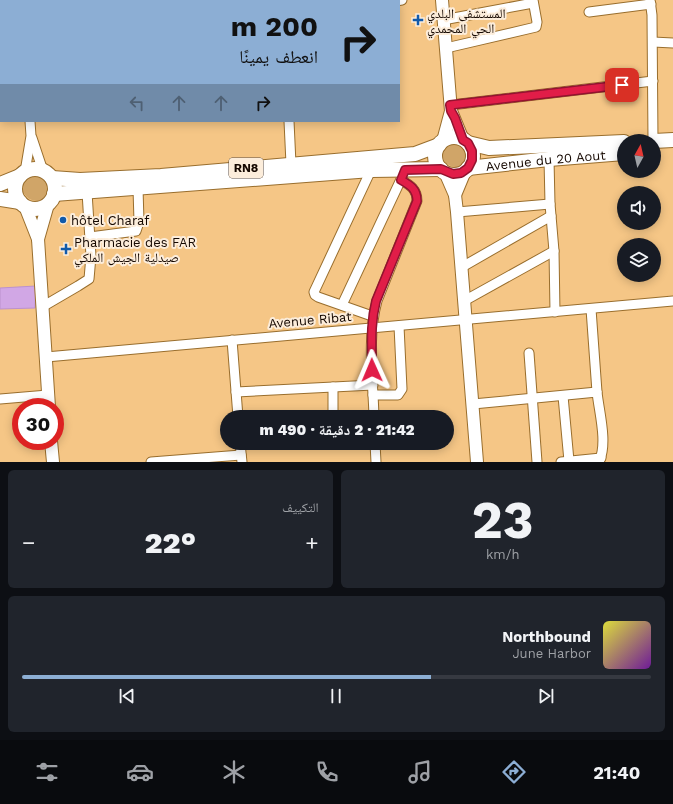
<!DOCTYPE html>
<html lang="ar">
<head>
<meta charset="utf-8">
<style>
	:root { --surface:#171b24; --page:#20242c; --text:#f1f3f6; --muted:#9ea1a6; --line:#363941; --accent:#8caed4 }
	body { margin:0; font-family:"Work Sans","Noto Naskh Arabic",sans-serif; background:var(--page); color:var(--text); direction:rtl; height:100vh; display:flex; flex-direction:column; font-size:15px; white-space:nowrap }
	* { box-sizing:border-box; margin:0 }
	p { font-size:13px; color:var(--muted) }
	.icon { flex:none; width:22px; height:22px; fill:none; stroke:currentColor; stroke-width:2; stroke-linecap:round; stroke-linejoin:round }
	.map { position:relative; height:462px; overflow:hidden; direction:ltr }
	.side { display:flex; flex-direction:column; gap:8px; padding:8px; background:#0d0f14; flex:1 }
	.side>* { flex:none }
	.banner { position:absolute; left:0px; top:0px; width:400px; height:122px; box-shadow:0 2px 10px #0003; direction:rtl; background:#8caed4; color:#111; overflow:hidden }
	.needle { width:26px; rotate:8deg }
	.tools { position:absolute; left:617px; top:134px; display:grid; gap:8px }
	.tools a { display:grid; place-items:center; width:44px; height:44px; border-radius:50%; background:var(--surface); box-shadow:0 2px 10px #0003; font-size:20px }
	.speed { position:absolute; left:12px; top:398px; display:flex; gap:8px; font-size:20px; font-weight:700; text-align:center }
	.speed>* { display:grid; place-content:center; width:52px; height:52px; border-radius:50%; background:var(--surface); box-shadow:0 2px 10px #0003; line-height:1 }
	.speed .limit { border:6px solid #d22; background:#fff; color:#111 }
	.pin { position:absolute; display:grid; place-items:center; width:34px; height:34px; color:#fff; margin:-17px; border-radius:8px; box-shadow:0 2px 6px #0006 }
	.me { position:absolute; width:44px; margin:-22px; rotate:359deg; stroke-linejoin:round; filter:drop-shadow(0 0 3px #0008) }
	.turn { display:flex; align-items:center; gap:14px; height:84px; padding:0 16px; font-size:18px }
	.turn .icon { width:52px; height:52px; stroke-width:2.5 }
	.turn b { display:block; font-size:28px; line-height:34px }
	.lanes { display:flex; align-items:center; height:38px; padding:0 16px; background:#0003; justify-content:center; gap:20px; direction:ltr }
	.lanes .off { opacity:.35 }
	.big { font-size:30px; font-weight:800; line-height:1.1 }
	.side .tile { flex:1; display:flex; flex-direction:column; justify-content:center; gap:6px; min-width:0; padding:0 14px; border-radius:6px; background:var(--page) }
	.side .dial { align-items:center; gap:0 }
	.dial b { font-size:52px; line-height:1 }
	.song { display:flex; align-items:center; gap:12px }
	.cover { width:48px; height:48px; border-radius:6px; background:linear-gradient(135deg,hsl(60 70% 55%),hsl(280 70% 35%)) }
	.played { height:4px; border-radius:2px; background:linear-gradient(90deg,var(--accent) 65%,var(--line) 65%) }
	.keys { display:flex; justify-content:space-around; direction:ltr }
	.heat { display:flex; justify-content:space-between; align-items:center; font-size:22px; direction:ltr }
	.side .tiles { flex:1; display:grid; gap:8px; grid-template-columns:1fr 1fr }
	.tile:last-child { grid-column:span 2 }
	.trip { position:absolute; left:220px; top:410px; width:234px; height:40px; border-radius:20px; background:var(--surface); box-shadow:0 2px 10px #0003; font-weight:800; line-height:40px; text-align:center; direction:rtl }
	.tabs { display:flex; height:64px; justify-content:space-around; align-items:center; background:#090b0e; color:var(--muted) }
	.tabs .icon { width:28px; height:28px }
	.tabs .current { color:var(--accent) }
	.tabs b { font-size:18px; color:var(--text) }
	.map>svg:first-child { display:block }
	.park { fill:#d0a568 }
	.building { fill:#d1a7e5; stroke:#bb91ce }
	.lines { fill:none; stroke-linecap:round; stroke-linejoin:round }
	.street-casing { stroke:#996e2d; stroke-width:11 }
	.secondary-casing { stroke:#996e2d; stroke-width:14 }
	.primary-casing { stroke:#996e2d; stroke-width:16 }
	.street { stroke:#fff; stroke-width:9 }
	.secondary { stroke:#fff; stroke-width:12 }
	.primary { stroke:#fff; stroke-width:14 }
	.route-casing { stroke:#92132f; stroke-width:10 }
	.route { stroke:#e11d48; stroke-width:7 }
	.poi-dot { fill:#115aaa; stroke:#fceddb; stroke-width:1.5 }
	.labels { text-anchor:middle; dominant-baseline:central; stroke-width:4; stroke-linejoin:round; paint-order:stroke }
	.shield { fill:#fceddb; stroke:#5a4d42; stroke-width:1 }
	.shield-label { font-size:12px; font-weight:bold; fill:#150800 }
	.poi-label { font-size:13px; fill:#150800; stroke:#fceddb; text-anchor:start }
	.street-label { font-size:13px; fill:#150800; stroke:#fceddb }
</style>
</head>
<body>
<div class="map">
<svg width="673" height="462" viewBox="0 0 673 462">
	<rect width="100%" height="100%" fill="#f5c686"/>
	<g class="park">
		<circle cx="456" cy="153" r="14"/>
		<circle cx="37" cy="186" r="15"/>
	</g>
	<path class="building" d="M36,286L35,308L0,309V288Z"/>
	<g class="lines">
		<defs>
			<g id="street">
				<path d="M23,0V1"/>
				<path d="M277,0V1"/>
				<path d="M362,0V1"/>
				<path d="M385,0V1"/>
				<path d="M650,0L652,15L653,141"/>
				<path d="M396,1L402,0"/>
				<path d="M589,12L651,4"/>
				<path d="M443,20L533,3"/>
				<path d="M653,42L673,43"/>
				<path d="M446,48L536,27L537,22L533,0"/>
				<path d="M451,105L653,81"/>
				<path d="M289,121L291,164"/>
				<path d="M32,138L43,171"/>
				<path d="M549,159L550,204L554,251L555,312"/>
				<path d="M371,170L314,292L315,295L318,297L372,316"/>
				<path d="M25,172L31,136L30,121"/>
				<path d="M457,212L550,204"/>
				<path d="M90,237L136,231L139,222L138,188"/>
				<path d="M462,267L551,216"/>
				<path d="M464,301L554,251"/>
				<path d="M342,305L403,175"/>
				<path d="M42,307L78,286L89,279L91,256L87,192"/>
				<path d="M591,309C593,336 595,364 597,392C599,412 608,443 599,462"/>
				<path d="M232,340L238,417"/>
				<path d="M529,353L537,462"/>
				<path d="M46,357L673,301"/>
				<path d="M333,387V417"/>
				<path d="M236,392L373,385"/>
				<path d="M373,395H398L402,389L399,326"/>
				<path d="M563,396L569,461"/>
				<path d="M0,399L48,395"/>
				<path d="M473,404L597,392"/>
				<path d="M374,417C373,380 367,337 377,301L417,201C417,189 410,185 401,180"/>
				<path d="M240,443L242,462"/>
				<path d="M375,443L376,462"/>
				<path d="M151,462L241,455"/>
				<path d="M561,462L601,458"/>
			</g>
			<g id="secondary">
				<path d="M442,0L451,111L443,141"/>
				<path d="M451,111L463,140"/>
				<path d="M445,172L455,195L457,212L477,462"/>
				<path d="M455,195L465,171"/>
				<path d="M25,206L38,239L49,407"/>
				<path d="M38,239L48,204"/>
				<path d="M51,441L53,462"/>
			</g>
			<g id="primary">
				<circle cx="454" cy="156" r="19"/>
				<path d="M654,141L673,140"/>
				<path d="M468,143L489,148L624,142"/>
				<path id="s1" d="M468,168L549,159L624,153"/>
				<circle cx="35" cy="189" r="20"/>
				<path d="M52,178L80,180L161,176L415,154L439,145"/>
				<path d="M0,184L20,176"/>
				<path d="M54,194L371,170L441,169"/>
				<path d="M0,199L20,202"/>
			</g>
		</defs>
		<use href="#street" class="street-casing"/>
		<use href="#secondary" class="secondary-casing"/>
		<use href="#primary" class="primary-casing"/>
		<use href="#street" class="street"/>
		<use href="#secondary" class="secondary"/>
		<use href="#primary" class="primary"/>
	</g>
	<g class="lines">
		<defs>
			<path id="route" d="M372,370C372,345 370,325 376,301L417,201C417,189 410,185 401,180L405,170L441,169L453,174L461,173L468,168L472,160V151L468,143L463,140L455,118L451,111L450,105L622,85"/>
		</defs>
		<use href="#route" class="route-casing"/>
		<use href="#route" class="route"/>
	</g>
	<g class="poi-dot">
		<path d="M416 14h4v4h4v4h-4v4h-4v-4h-4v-4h4z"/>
		<circle cx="63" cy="220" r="4"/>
		<path d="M64 243h4v4h4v4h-4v4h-4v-4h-4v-4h4z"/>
	</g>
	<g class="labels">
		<rect class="shield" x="229" y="158" width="34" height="20" rx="3"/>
		<g class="shield-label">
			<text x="246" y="168">RN8</text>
		</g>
		<g class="poi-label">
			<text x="427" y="13">المستشفى البلدي<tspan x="427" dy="15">الحي المحمدي</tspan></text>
			<text x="71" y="220">hôtel Charaf</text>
			<text x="74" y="242">Pharmacie des FAR<tspan x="74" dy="15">صيدلية الجيش الملكي</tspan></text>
		</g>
		<g class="street-label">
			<text stroke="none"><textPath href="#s1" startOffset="78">Avenue du 20 Aout</textPath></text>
			<text transform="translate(310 320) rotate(-5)">Avenue Ribat</text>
		</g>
	</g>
</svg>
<div class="tools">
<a><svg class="needle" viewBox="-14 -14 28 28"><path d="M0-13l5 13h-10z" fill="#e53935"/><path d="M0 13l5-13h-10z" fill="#9ea1a6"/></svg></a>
<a><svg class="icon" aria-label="sound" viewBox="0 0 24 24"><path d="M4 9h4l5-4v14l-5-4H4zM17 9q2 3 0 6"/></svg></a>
<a><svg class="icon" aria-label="layers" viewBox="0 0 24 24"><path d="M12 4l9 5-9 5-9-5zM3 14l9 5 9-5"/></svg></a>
</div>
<div class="speed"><div class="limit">30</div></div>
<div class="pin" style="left:622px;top:85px;background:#d93025"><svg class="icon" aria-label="arrive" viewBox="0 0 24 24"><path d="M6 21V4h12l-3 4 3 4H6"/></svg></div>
<svg class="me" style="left:372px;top:370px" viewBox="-20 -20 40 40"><path d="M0-17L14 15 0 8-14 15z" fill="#e11d48" stroke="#fff" stroke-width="4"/></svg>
<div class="trip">21:42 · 2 دقيقة · 490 m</div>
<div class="banner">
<div class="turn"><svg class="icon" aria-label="right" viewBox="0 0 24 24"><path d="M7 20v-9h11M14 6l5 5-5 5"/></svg><div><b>200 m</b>انعطف يمينًا</div></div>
<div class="lanes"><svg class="icon off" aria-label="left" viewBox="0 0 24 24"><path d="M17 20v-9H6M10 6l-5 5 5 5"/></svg><svg class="icon off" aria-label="ahead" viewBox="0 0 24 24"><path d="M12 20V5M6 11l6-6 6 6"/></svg><svg class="icon off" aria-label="ahead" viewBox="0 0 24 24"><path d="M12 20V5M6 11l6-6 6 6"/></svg><svg class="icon" aria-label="right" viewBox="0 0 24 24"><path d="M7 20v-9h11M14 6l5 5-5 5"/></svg></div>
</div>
</div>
<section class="side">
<div class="tiles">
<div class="tile dial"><b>23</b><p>km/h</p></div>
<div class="tile"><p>التكييف</p>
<div class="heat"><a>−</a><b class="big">22°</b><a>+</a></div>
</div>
<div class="tile">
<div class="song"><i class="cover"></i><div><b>Northbound</b><p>June Harbor</p></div></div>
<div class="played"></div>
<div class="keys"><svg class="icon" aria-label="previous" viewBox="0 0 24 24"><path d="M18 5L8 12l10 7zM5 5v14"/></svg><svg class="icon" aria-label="pause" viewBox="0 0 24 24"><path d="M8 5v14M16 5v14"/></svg><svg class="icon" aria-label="next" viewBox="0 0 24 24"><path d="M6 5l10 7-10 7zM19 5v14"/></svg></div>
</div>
</div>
</section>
<nav class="tabs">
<b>21:40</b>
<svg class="icon current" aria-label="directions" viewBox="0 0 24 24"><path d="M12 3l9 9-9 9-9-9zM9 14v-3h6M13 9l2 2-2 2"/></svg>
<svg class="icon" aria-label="music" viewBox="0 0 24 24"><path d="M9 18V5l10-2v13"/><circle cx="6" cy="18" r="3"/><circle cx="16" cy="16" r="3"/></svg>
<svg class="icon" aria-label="phone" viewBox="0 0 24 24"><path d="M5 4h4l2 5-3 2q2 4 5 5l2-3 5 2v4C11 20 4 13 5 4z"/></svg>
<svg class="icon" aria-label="climate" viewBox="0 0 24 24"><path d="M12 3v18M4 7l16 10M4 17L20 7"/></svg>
<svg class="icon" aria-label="car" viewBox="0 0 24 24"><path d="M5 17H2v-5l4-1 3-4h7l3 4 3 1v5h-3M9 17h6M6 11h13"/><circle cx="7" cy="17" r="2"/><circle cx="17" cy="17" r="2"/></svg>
<svg class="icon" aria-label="filters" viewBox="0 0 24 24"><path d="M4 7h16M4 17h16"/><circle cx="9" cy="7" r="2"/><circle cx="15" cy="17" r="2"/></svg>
</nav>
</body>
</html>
